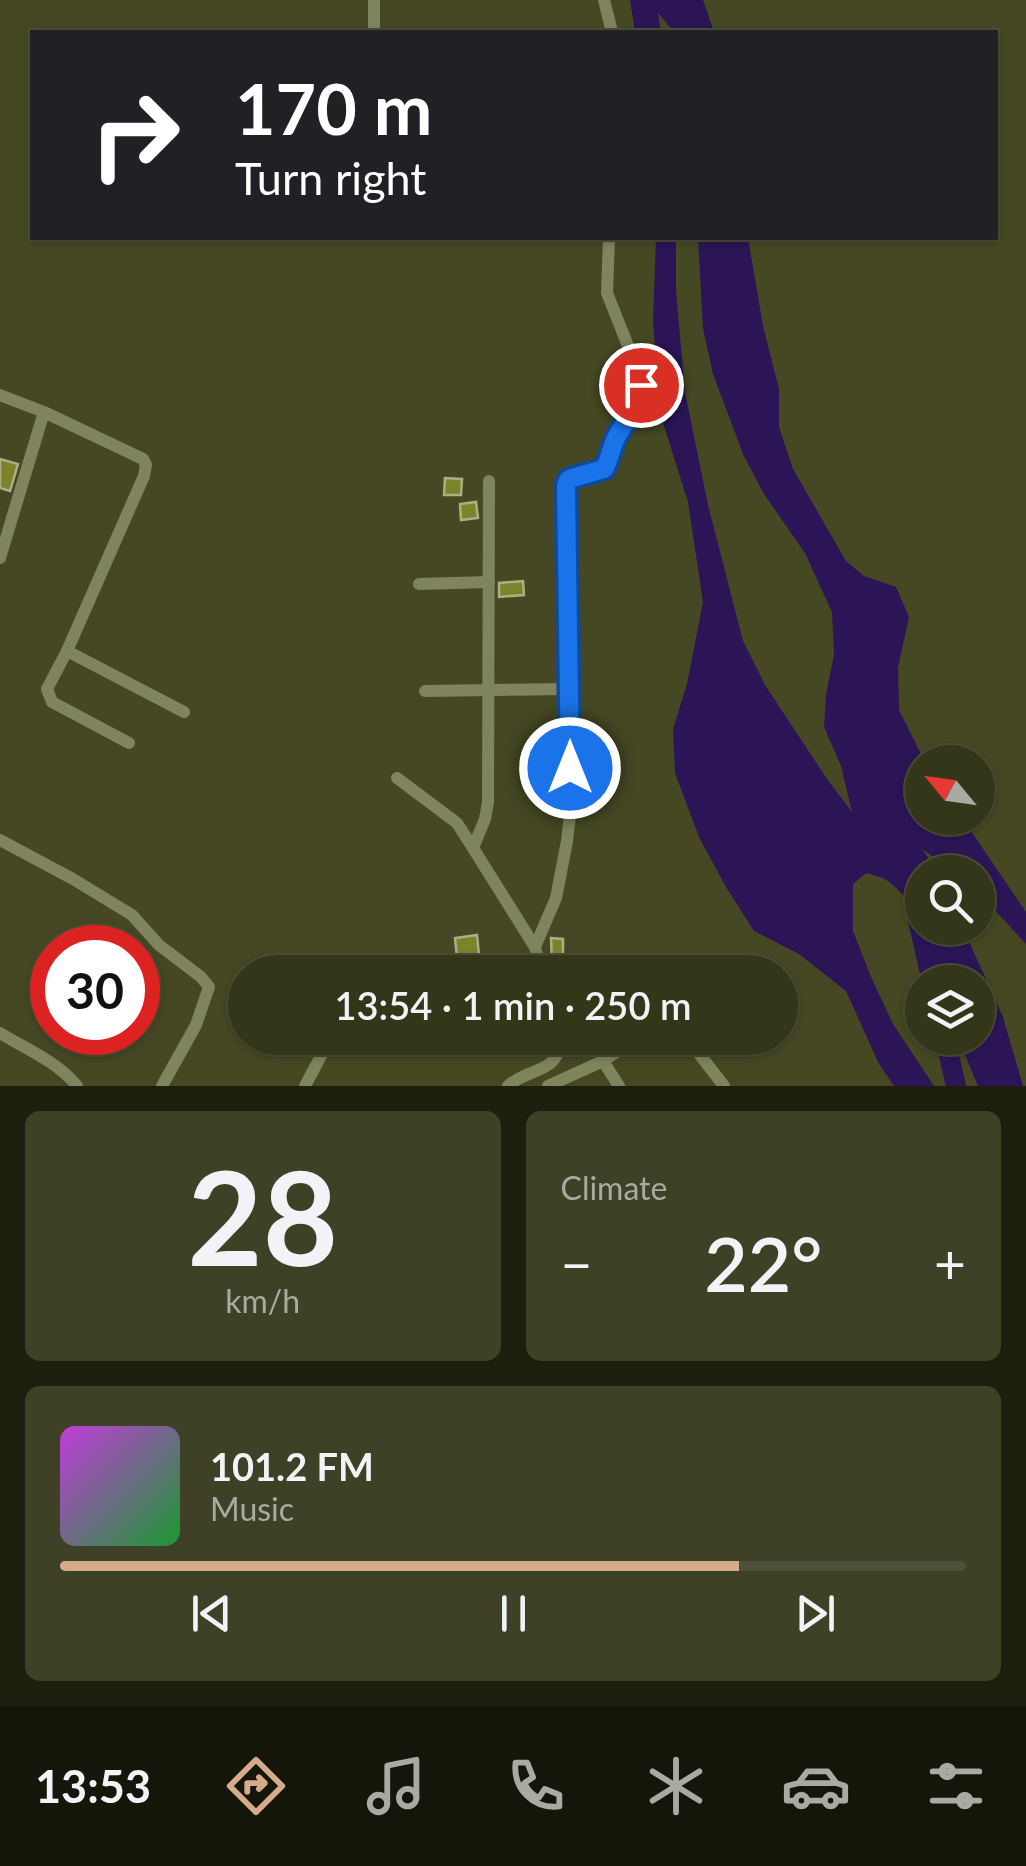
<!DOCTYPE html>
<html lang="en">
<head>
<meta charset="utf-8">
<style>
	:root { --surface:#34361a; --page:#3f4127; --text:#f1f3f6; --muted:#a9aba2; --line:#4e5039; --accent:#d6ab8b }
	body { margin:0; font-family:Lato,sans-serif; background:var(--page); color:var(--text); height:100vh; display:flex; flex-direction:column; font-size:38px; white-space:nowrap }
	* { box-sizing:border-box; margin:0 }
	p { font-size:32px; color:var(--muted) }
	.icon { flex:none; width:55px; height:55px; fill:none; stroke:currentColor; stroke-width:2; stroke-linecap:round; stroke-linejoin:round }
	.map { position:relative; height:1086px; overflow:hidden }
	.details { display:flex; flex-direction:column; gap:25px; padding:25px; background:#1d1e0e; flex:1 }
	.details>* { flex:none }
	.top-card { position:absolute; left:30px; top:30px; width:968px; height:210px; border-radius:0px; box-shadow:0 2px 8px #0004,0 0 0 2px var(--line); background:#202124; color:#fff; overflow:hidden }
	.needle { width:65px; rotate:299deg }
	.buttons { position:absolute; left:905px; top:745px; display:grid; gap:20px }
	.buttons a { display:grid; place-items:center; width:90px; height:90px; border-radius:50%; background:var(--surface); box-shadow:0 2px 8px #0004,0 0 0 2px var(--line); font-size:50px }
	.speed { position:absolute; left:30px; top:925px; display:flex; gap:20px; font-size:50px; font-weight:700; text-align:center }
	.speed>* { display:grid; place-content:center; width:130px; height:130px; border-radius:50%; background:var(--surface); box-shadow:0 2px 8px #0004,0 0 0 2px var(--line); line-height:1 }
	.speed .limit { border:15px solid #d22; background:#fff; color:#111 }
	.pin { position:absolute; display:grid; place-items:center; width:85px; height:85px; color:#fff; margin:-42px; border:5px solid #fff; border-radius:50%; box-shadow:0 2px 10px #0007 }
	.me { position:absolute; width:110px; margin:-55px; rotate:0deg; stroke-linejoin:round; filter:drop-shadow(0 0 8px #0008) }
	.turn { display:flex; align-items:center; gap:35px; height:210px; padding:0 40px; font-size:45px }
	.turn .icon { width:130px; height:130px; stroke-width:2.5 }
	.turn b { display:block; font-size:70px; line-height:85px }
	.big { font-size:75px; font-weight:600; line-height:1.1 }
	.details .tile { flex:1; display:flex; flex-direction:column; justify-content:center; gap:15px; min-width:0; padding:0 35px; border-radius:15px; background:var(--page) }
	.details .dial { align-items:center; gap:0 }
	.dial b { font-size:130px; line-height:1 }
	.song { display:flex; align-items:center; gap:30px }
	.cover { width:120px; height:120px; border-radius:15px; background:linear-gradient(135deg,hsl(290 70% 55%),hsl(130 70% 35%)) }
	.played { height:10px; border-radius:5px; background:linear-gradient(90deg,var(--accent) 75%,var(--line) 75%) }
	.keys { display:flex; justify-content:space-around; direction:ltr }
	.heat { display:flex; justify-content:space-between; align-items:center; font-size:55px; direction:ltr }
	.details .tiles { flex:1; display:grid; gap:25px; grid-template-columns:1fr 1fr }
	.tile:last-child { grid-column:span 2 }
	.trip { position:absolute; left:228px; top:955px; width:570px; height:100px; border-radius:50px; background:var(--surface); box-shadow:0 2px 8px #0004,0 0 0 2px var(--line); font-weight:600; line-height:100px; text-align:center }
	.tabs { display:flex; height:160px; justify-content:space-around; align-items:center; background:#15160a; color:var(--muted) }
	.tabs .icon { width:70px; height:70px }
	.tabs .on { color:var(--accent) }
	.tabs b { font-size:45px; color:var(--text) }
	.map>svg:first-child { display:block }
	.water { fill:#2b1556 }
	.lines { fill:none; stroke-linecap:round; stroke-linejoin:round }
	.river { stroke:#2b1556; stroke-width:20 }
	.building { fill:#7d832b; stroke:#aaaf86; stroke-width:2.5 }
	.street { stroke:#7f845c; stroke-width:12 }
	.route-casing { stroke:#114b97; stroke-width:25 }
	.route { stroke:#1a73e8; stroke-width:18 }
</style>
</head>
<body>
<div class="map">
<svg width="1026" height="1086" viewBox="0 0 1026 1086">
	<rect width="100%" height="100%" fill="#454823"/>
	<g class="water">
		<path d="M630,0H703L714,32H674L658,13L661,32H635Z"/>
		<path d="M656,238H676V291L685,392L708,505L743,641L765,685L827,779L852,812L841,766L824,727L826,695L834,654L832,612L805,553L764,494L743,454L713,374L703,328L698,238H748L763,326L779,389V427L793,469L846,561L864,576L896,587L909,617L898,667L899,710L925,762H922V818H962L1026,912V944L978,892V872H955L922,849L938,872H922V928H963L1003,1017L1023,1086H978L958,1038H978V982H940C930,951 917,901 889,882C883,877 874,875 866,873L853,884V931L871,977L893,1024L934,1086H894L879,1064L846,991L799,954L754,931L726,887L699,837L675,773L673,729L687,684L703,602L688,502L661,416L653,322Z"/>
	</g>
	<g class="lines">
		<g class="river">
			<path d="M914,902L932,982"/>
			<path d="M945,1038L956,1086"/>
		</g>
	</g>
	<g class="building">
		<path d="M0,459L18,464L10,491L0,488Z"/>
		<path d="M445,478L462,479L461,495H444Z"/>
		<path d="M476,502L478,518L461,520L460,504Z"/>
		<path d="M523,581L524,595L499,597V583Z"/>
		<path d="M477,935L479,955L457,958L455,938Z"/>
		<path d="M551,938L563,939V964H552Z"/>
	</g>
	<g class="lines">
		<g class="street">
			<path d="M604,0L612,32"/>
			<path d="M374,32V0"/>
			<path d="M0,395L44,412L0,558"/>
			<path d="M44,412L143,459L146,465L144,476L67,651L47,689L52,702L129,743"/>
			<path d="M489,481L488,802L485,819L473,848L535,947"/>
			<path d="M419,584L489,582"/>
			<path d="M67,651L184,712"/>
			<path d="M425,691L570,689"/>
			<path d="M397,778L457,823L473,848"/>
			<path d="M0,840L73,879L132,915L159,945L201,977L209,987L196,1025L162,1086"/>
			<path d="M542,972L535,947L556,898L567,841L571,807L566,487L568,480L604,469L610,459L616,438L639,401L641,385L636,366L607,293L609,238"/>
			<path d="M0,1033C26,1049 58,1062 77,1086"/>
			<path d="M687,1038L724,1086"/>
			<path d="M603,1061L619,1086"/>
			<path d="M305,1086L323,1052L305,1044"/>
			<path d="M508,1086C528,1067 562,1074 559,1038"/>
			<path d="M548,1086L603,1061L637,1038"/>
		</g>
	</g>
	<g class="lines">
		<defs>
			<path id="route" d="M570,768L566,486L568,480L572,478L604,469C610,459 611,448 616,438C627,417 638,410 641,385"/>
		</defs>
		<use href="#route" class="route-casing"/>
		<use href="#route" class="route"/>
	</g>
</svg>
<div class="buttons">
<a><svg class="needle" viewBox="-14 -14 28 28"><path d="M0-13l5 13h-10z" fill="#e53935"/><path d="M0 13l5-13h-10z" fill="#a9aba2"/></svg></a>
<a><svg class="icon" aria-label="search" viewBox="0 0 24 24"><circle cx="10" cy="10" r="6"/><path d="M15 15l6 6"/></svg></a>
<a><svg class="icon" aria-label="layers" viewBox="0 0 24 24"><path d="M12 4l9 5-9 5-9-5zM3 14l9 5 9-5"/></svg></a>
</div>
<div class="speed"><div class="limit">30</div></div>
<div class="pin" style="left:641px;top:385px;background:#d93025"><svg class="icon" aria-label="arrive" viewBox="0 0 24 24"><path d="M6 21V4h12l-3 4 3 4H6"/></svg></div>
<svg class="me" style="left:570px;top:768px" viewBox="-20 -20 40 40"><circle r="17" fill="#1a73e8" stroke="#fff" stroke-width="3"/><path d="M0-11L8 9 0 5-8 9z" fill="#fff"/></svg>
<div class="trip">13:54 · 1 min · 250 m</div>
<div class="top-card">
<div class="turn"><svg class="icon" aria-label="right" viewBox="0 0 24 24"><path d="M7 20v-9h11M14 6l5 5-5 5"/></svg><div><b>170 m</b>Turn right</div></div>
</div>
</div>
<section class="details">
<div class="tiles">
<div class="tile dial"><b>28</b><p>km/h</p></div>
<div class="tile"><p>Climate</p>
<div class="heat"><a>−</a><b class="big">22°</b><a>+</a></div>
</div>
<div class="tile">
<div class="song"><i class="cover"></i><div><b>101.2 FM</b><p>Music</p></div></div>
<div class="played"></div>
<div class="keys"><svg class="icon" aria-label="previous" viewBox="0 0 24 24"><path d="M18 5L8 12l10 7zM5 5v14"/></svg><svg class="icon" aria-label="pause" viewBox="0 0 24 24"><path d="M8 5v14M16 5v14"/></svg><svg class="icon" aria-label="next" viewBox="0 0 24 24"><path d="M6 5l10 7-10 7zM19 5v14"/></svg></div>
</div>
</div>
</section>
<nav class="tabs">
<b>13:53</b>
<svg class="icon on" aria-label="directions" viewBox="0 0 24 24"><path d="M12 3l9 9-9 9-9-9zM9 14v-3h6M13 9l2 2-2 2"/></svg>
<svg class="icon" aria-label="music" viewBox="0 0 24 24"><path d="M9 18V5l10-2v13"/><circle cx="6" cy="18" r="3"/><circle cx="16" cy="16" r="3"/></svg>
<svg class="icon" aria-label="phone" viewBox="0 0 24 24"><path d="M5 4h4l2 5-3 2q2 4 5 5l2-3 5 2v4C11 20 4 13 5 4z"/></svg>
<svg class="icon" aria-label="climate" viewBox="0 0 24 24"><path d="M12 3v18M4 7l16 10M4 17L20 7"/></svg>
<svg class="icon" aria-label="car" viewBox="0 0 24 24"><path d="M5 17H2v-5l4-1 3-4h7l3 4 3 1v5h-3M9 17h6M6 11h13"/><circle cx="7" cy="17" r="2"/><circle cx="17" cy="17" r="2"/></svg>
<svg class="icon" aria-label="filters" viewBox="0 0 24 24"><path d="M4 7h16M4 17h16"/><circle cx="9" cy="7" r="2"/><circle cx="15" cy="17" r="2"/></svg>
</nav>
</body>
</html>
